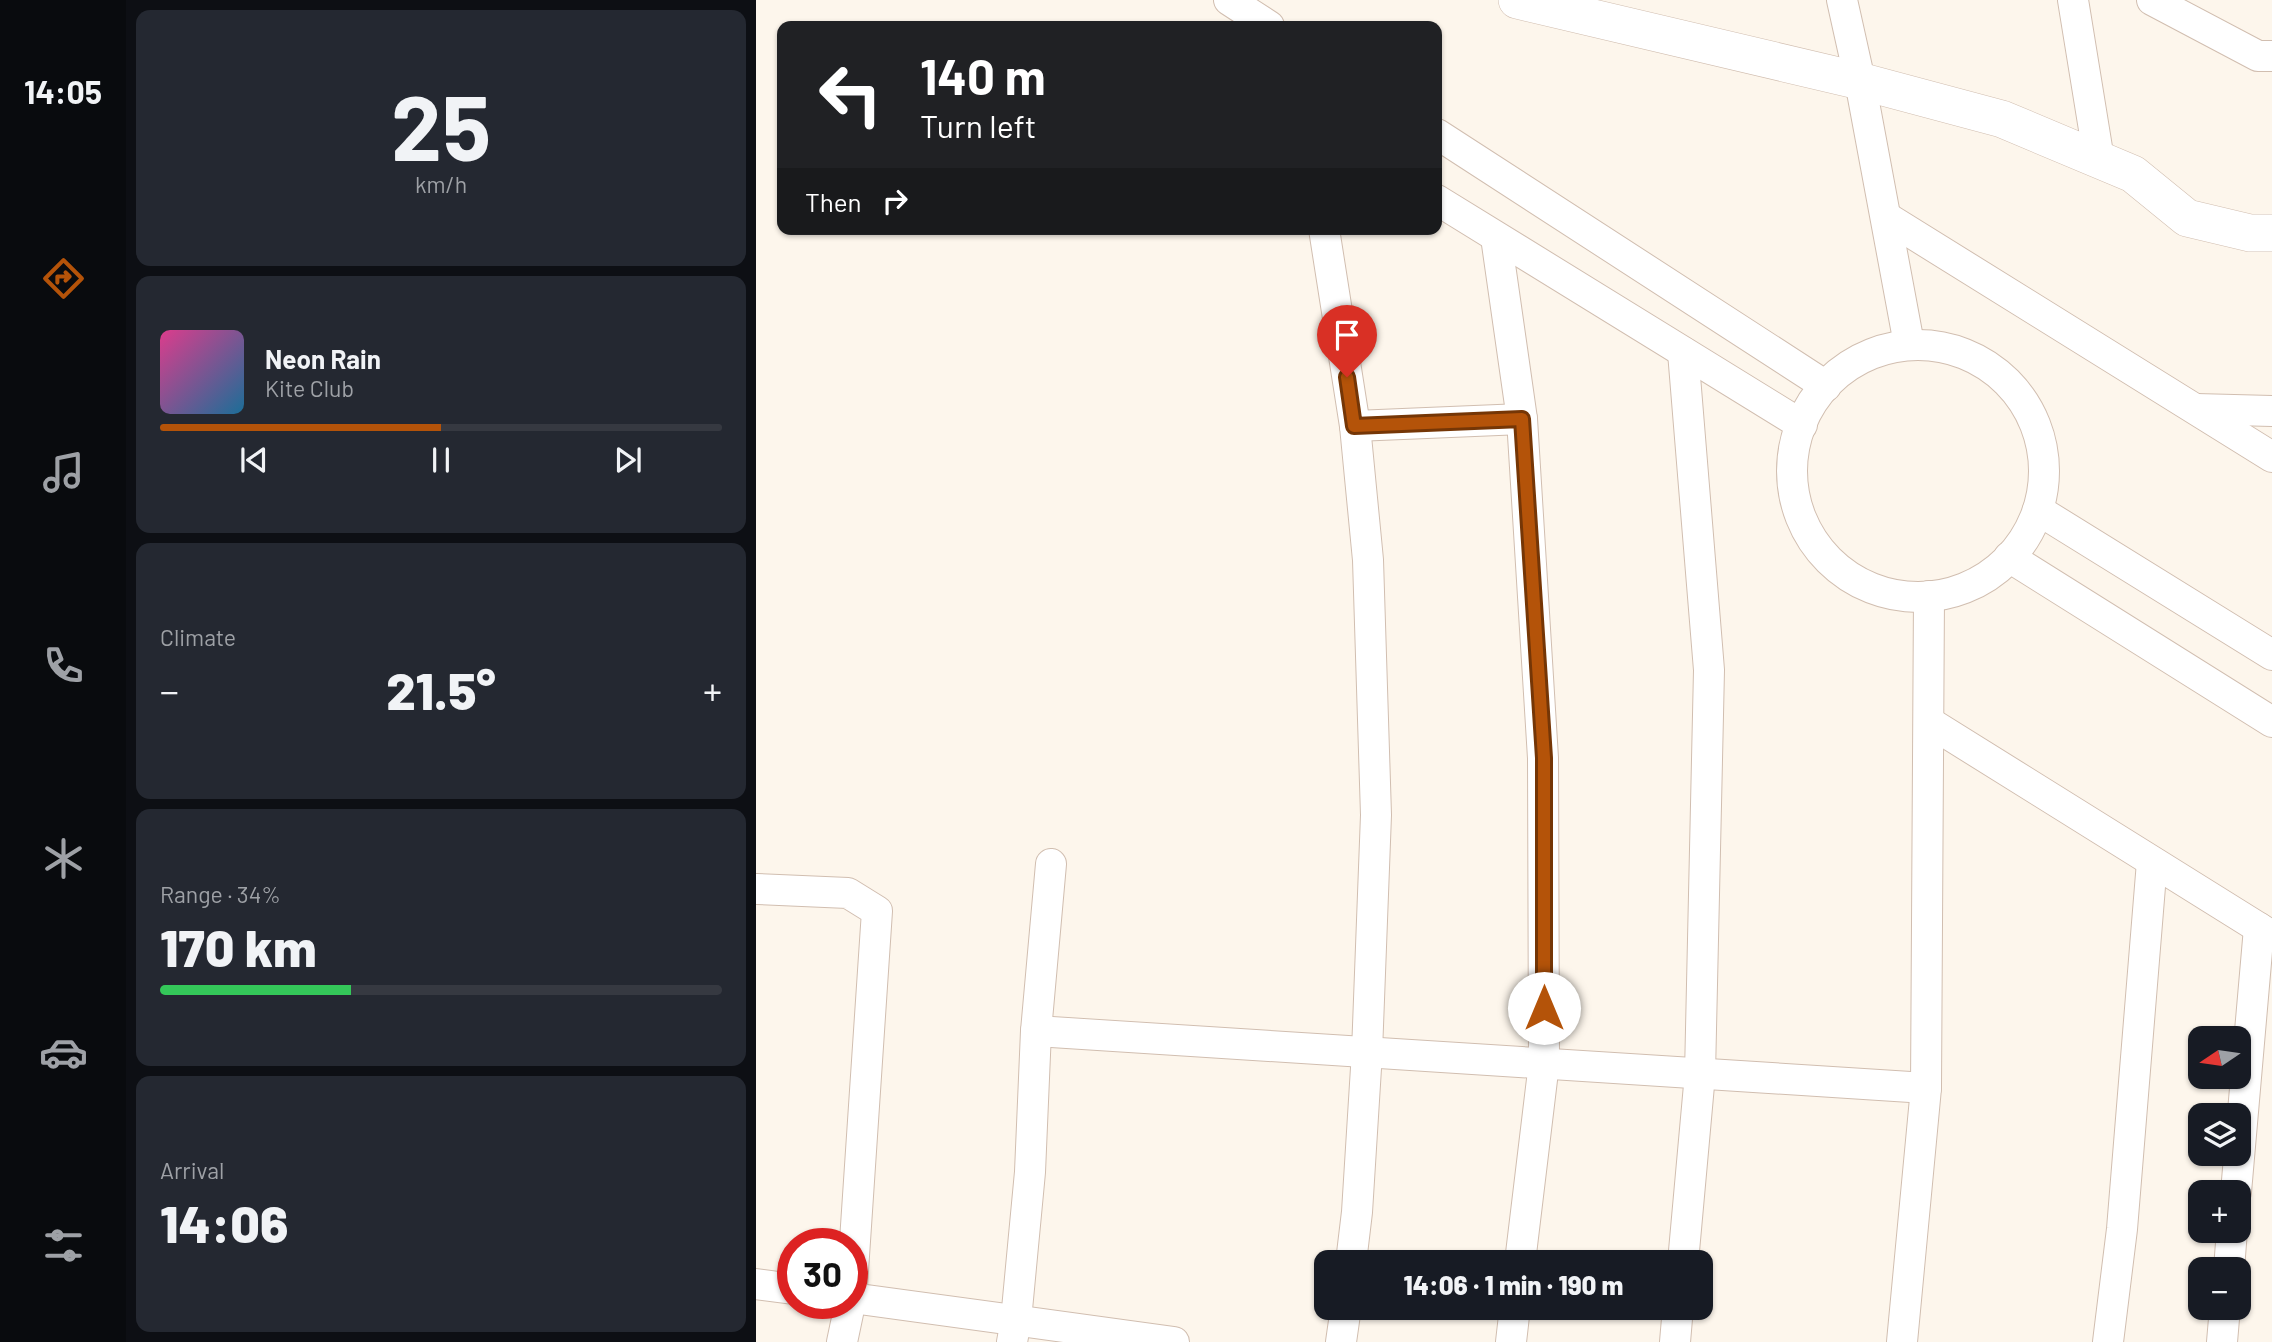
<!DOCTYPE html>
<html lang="en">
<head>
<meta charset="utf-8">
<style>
	:root { --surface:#171b24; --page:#242831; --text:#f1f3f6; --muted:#9ea1a6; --line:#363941; --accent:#b45309 }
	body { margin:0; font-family:Barlow,sans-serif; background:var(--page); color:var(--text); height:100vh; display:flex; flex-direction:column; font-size:26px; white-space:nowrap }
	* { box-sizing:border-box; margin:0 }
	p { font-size:23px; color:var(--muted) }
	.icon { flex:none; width:38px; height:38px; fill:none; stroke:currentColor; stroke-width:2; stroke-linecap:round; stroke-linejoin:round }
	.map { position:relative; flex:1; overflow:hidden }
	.drawer { display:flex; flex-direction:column; gap:10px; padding:10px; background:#0d0f14; width:630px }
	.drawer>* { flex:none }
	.guide { position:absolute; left:21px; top:21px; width:665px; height:214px; border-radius:14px; box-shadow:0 2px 5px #0004; background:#202124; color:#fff; overflow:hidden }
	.needle { width:46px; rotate:257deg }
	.controls { position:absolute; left:1432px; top:1026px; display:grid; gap:14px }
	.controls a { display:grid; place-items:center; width:63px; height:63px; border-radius:14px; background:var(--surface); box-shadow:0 2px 5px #0004; font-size:35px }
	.speed { position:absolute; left:21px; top:1228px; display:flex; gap:14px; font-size:35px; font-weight:700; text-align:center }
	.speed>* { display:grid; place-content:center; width:91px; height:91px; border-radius:50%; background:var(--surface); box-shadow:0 2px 5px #0004; line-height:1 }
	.speed .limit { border:10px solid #d22; background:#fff; color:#111 }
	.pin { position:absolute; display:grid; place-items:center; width:60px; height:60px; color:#fff; margin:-72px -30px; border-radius:50% 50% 50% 0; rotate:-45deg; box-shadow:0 0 7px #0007 }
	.pin .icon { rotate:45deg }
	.me { position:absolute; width:77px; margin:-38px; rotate:0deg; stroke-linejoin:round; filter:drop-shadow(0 0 5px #0008) }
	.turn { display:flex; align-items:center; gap:24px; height:147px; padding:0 28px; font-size:32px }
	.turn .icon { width:91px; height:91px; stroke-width:2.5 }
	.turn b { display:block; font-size:49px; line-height:60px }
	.then { display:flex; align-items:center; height:66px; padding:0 28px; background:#0003; gap:14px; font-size:26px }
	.big { font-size:52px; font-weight:800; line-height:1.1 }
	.drawer .tile { flex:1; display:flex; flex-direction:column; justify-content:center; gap:10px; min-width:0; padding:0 24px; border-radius:14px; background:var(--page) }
	.drawer .dial { align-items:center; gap:0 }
	.dial b { font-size:91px; line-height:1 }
	.song { display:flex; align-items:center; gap:21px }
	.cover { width:84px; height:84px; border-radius:10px; background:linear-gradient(135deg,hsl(330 70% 55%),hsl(200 70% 35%)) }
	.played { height:7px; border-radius:4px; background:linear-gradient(90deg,var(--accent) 50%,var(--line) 50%) }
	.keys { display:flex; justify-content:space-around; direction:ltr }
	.heat { display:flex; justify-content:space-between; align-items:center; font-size:38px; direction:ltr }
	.charge { height:10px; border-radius:5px; background:linear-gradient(90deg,#34c759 34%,var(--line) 0) }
	.trip { position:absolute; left:558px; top:1250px; width:399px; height:70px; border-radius:14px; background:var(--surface); box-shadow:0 2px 5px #0004; font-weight:800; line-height:70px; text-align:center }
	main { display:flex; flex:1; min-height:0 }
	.tabs { display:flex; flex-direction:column; width:126px; justify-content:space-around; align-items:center; background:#090b0e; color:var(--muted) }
	.tabs .icon { width:49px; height:49px }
	.tabs .current { color:var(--accent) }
	.tabs b { font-size:32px; color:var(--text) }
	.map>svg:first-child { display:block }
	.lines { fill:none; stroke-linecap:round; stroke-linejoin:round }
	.minor-casing { stroke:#d1beb0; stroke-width:32 }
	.tertiary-casing { stroke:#d1beb0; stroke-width:38 }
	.minor { stroke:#fff; stroke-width:30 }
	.tertiary { stroke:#fff; stroke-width:37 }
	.route-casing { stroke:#753606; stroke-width:18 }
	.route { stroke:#b45309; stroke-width:12 }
</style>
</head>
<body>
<main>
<nav class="tabs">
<b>14:05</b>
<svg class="icon current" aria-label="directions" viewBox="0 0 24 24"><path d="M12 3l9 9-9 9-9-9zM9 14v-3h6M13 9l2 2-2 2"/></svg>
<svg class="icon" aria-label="music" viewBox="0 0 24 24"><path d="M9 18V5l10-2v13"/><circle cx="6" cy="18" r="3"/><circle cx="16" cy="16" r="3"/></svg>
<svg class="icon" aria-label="phone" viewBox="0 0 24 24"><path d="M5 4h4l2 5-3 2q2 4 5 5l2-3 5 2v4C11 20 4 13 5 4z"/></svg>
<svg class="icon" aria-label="climate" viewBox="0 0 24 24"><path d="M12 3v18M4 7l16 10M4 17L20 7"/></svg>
<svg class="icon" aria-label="car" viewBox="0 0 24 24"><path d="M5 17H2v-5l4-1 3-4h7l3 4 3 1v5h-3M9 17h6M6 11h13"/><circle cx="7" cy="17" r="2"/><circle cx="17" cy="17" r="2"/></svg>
<svg class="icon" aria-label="filters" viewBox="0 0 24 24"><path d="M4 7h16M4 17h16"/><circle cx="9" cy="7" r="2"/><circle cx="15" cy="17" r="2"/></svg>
</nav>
<section class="drawer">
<div class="tile dial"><b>25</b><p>km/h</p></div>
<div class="tile">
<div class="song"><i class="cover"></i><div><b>Neon Rain</b><p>Kite Club</p></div></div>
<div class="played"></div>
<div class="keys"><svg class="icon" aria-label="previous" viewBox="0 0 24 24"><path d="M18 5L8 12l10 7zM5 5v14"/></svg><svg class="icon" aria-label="pause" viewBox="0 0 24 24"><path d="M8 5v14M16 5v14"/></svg><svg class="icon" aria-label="next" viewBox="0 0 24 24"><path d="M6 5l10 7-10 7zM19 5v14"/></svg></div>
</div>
<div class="tile"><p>Climate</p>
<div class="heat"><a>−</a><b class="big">21.5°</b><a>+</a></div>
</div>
<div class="tile"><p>Range · 34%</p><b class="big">170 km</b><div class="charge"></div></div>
<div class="tile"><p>Arrival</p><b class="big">14:06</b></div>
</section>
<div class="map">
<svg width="1516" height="1342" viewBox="0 0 1516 1342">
	<rect width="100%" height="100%" fill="#fdf6ec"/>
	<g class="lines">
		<defs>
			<g id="minor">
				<path d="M473,0L513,26"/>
				<path d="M1086,0L1104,81L1153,344"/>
				<path d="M1317,0L1343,160"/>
				<path d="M1396,0L1502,56H1516"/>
				<path d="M681,134L1070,386"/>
				<path d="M681,200L1046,425"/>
				<path d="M1130,217L1516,457"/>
				<path d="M568,229L599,426L612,560L620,815L611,1052L601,1212L595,1262"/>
				<path d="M740,237L766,419L787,758L788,1063L764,1262"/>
				<circle cx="1162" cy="471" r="126"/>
				<path d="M1440,409L1516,411"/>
				<path d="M599,426L766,419"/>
				<path d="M1282,510L1516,655"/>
				<path d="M1253,557L1516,722"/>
				<path d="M1173,722L1516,936"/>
				<path d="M0,889L92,893L121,911L96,1286"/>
				<path d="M280,1031L1170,1088"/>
				<path d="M1480,1192L1503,928"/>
				<path d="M927,1262L944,1074L953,670L927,352"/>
				<path d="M1473,1269L1476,1230"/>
				<path d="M0,1284L37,1289"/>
				<path d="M96,1298L418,1342"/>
				<path d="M86,1342L94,1304"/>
				<path d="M256,1342L260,1320L274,1172L280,1031L295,864"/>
				<path d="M585,1342L590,1307"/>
				<path d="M755,1342L759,1307"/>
				<path d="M919,1342L922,1307"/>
				<path d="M1146,1342L1170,1088L1173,596"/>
				<path d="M1352,1342L1366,1229L1396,862"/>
				<path d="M1466,1342L1469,1307"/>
			</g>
			<path id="tertiary" d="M761,0L1104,81L1246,119L1377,174L1431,218L1494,233H1516"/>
		</defs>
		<use href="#minor" class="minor-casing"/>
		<use href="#tertiary" class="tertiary-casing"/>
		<use href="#minor" class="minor"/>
		<use href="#tertiary" class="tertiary"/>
	</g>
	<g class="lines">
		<defs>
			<path id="route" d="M591,377L598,426L766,419L788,758V1008"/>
		</defs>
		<use href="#route" class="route-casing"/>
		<use href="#route" class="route"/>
	</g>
</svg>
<div class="controls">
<a><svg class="needle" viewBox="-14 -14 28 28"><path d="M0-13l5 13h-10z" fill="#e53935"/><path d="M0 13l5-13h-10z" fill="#9ea1a6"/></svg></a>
<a><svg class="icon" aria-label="layers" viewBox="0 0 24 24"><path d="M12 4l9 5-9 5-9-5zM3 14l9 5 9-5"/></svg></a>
<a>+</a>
<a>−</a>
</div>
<div class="speed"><div class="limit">30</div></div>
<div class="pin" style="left:591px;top:377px;background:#d93025"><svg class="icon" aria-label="arrive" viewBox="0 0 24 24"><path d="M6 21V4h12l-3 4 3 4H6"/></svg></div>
<svg class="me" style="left:788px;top:1008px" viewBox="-20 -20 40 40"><circle r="19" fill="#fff"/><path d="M0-13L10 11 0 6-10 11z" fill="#b45309"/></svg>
<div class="trip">14:06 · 1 min · 190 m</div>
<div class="guide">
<div class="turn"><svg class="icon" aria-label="left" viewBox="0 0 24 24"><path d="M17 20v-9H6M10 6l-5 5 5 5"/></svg><div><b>140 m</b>Turn left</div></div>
<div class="then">Then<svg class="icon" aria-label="right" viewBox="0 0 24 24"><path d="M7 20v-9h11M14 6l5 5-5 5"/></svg></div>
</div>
</div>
</main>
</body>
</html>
